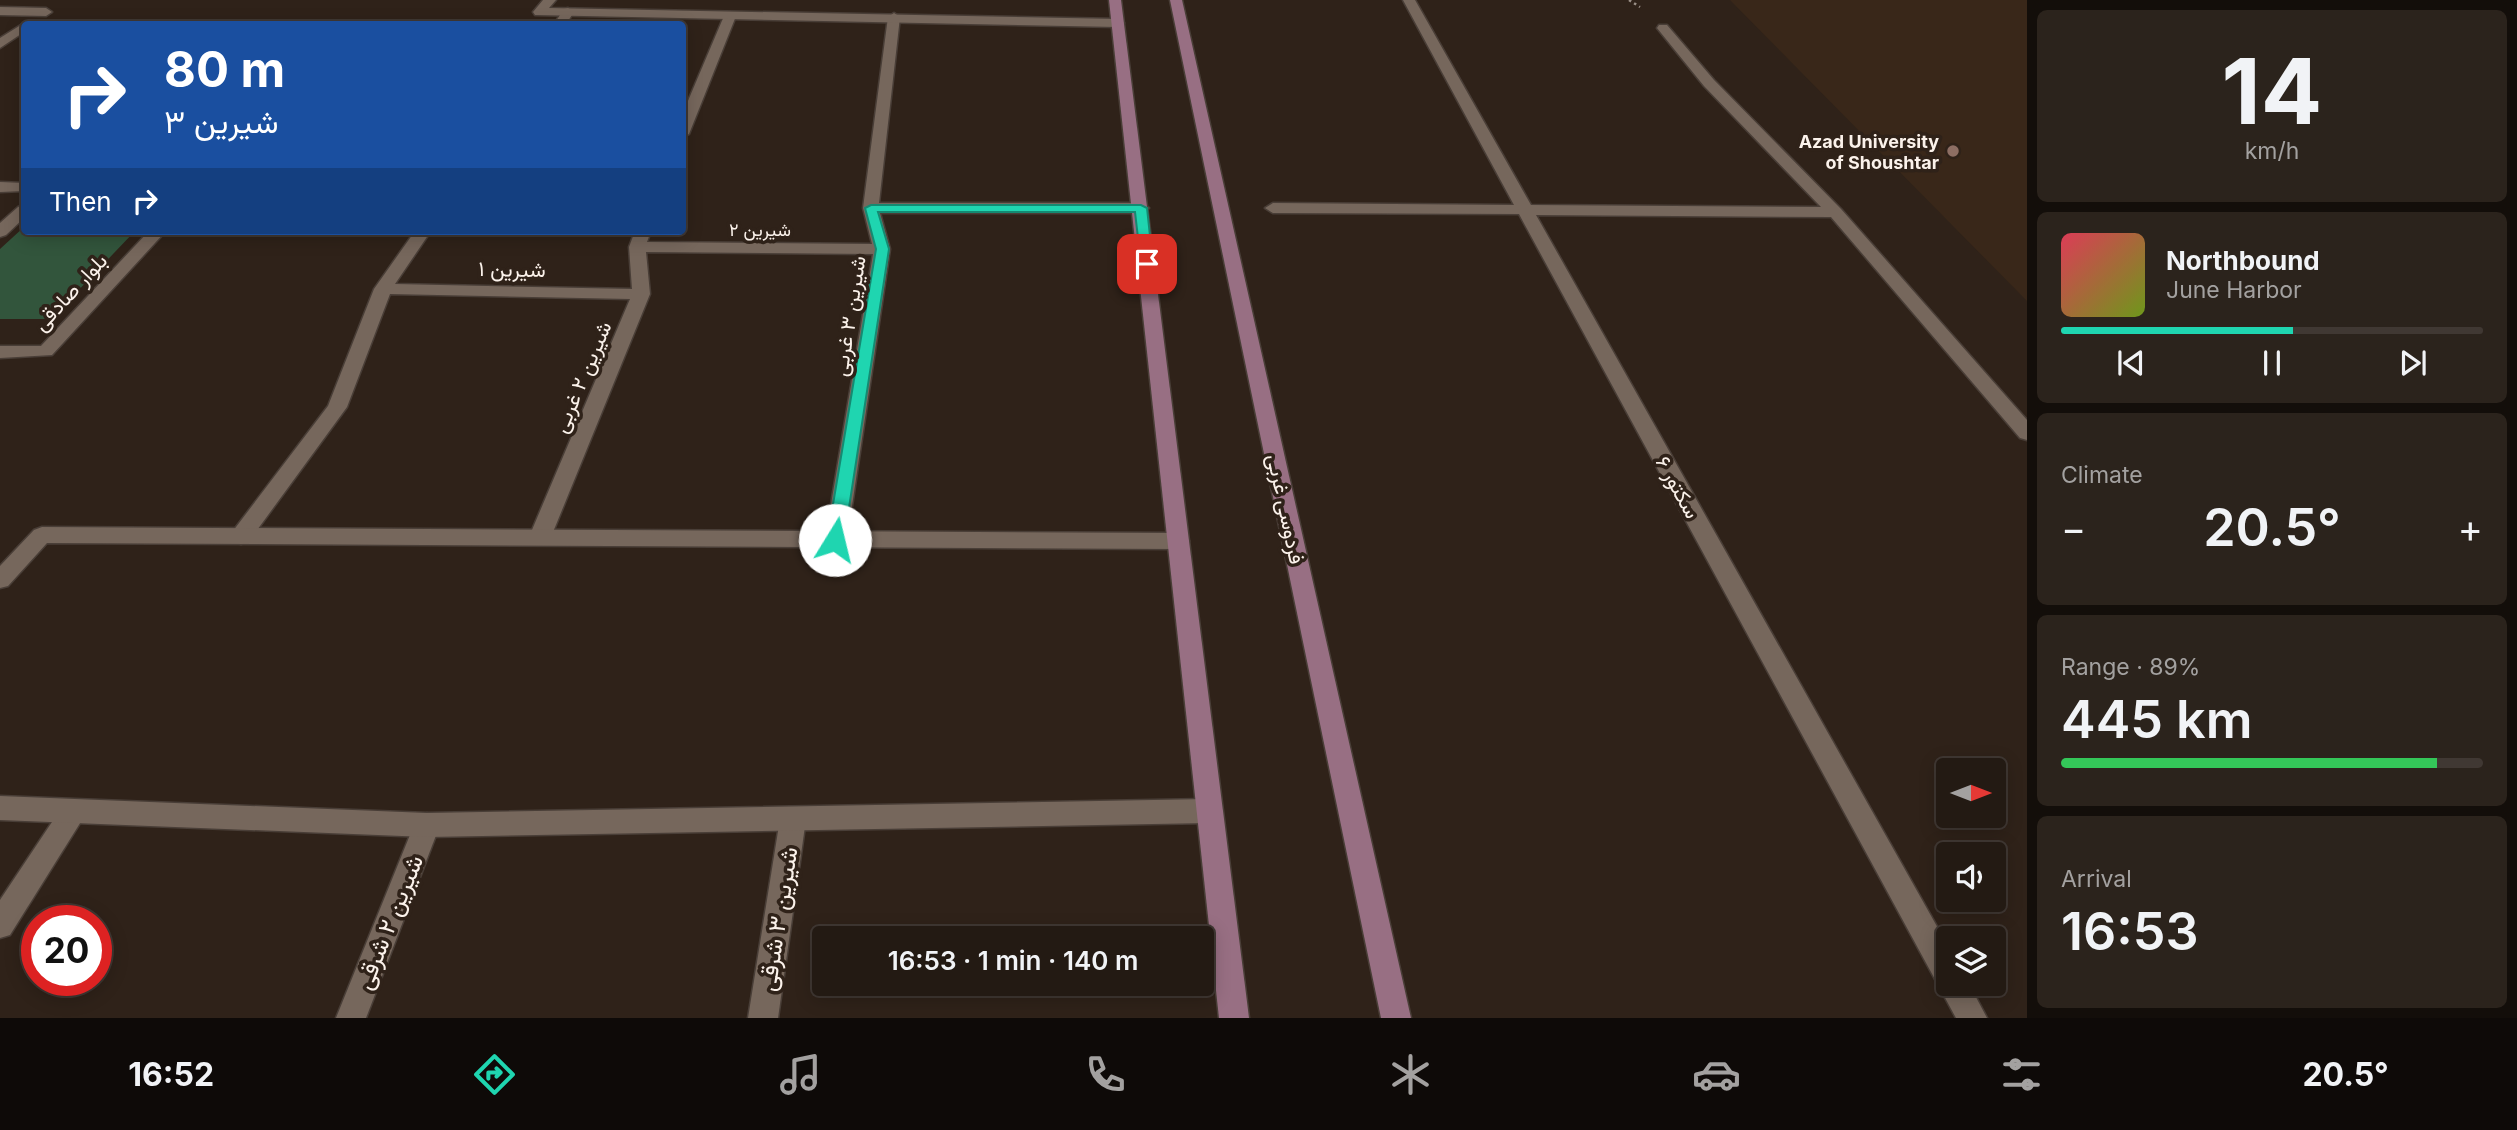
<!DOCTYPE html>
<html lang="en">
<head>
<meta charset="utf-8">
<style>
	:root { --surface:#231a13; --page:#2b231c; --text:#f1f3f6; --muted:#a3a1a0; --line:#403833; --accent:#1fd5b0 }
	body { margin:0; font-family:Inter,Vazirmatn,sans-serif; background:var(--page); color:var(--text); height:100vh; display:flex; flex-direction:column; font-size:26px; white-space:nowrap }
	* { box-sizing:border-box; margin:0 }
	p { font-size:23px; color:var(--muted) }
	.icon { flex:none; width:38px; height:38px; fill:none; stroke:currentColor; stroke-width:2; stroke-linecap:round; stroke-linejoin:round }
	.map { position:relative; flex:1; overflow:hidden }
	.side { display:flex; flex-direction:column; gap:10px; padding:10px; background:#130e0a; width:490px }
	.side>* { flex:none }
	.hud { position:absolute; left:21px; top:21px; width:665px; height:214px; border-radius:7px; box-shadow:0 4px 18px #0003,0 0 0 2px var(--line); background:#1a4fa0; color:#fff; overflow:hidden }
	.needle { width:46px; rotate:90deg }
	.buttons { position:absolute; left:1936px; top:758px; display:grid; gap:14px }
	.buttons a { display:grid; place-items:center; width:70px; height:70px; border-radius:7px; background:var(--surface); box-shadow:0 4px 18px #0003,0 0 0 2px var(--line); font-size:35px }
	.speed { position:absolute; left:21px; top:905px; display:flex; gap:14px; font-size:35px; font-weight:700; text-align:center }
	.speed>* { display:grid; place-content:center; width:91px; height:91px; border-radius:50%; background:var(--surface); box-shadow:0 4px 18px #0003,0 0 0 2px var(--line); line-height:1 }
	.speed .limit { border:10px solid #d22; background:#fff; color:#111 }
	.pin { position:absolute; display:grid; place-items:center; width:60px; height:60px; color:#fff; margin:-30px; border-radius:14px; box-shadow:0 4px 10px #0006 }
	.me { position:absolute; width:77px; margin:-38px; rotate:9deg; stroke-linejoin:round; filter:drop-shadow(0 0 5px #0008) }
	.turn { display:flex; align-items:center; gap:24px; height:147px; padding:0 28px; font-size:32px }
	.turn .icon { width:91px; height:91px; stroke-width:2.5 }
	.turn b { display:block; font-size:49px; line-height:60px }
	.then { display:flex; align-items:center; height:66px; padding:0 28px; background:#0003; gap:14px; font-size:26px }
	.big { font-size:52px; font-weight:600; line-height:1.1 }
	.side .tile { flex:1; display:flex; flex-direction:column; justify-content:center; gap:10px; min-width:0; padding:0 24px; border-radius:10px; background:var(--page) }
	.side .dial { align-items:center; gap:0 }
	.dial b { font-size:91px; line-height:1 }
	.song { display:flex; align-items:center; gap:21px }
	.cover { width:84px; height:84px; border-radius:10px; background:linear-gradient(135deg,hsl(350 70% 55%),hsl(80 70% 35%)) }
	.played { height:7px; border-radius:4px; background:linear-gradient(90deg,var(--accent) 55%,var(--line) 55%) }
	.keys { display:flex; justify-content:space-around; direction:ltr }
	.heat { display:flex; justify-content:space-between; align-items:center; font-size:38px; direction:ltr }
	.charge { height:10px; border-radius:5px; background:linear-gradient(90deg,#34c759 89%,var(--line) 0) }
	.trip { position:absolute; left:812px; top:926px; width:402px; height:70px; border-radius:7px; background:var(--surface); box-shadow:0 4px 18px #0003,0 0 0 2px var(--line); font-weight:600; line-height:70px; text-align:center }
	.tabs { display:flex; height:112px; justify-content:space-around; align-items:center; background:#0e0a08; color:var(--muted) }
	.tabs .icon { width:49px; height:49px }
	.tabs .on { color:var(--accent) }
	.tabs b { font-size:32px; color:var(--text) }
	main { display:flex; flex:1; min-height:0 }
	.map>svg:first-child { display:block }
	.built { fill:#392719 }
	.green { fill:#32553c }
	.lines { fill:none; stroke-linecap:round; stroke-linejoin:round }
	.lane-casing { stroke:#493e37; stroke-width:3 }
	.street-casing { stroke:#493e37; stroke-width:3 }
	.secondary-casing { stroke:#493e37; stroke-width:3 }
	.path { stroke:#9c9189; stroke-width:2.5; stroke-dasharray:2.5 3.5; stroke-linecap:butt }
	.lane { fill:#76675c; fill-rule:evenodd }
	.street { fill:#76675c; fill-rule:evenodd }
	.secondary { fill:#986f83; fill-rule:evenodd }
	.route { fill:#1fd5b0; stroke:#148a72; stroke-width:2 }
	.education-dot { fill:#8d6e63; stroke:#2f2219; stroke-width:2.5 }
	.labels { text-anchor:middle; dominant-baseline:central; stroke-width:7; stroke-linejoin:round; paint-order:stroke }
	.far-poi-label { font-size:18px; font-weight:bold; fill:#fbf2eb; stroke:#2f2219; text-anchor:end }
	.far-street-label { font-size:18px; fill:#fbf2eb; stroke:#2f2219 }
	.street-label { font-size:21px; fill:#fbf2eb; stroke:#2f2219 }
	.near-street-label { font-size:24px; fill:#fbf2eb; stroke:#2f2219 }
</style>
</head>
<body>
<main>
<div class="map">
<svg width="2027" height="1018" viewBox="0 0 2027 1018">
	<rect width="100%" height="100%" fill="#2f2219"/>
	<path class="built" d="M1730,0H2027V302V301Z"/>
	<path class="green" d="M24,227V231H135L51,319H0V249Z"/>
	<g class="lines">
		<defs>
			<g id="lane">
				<path d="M568,8L574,12L566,24H554L564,9Z"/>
				<path d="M730,12L736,16L689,134L682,138V115L724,16Z"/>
				<path d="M894,13L900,17L879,203H1141L1149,208L1141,213H880L890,249L847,540L844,546L836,548L828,546L825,540L873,254L646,252L650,294L551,537L548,542L540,545L532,542L529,537L630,299L390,294L347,407L249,541L241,544L233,541L230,536L233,531L328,406L374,289L415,231H431L395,284L632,289L629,247L635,231H651L647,242L872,244L863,208L888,17Z"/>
				<path d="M24,23L29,24H24V32L0,48V38Z"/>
				<path d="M0,182L24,183V191L0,192Z"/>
				<path d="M24,205V218L6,235L0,237V223L18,207Z"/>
				<path d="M149,231H166L52,355L0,358V346H41Z"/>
				<path d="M73,800L82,804L86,812L82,820L10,935L0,938V900L64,804Z"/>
				<path d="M793,807L802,811L806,819L778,1018H748L780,819L784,811Z"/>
				<path d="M427,813L436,817L440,825L366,1018H336L414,825L418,817Z"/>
			</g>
			<g id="street">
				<path d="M543,0H556L549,8L1118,19L1124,23L1118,27L535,15L533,12Z"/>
				<path d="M1403,0H1415L1531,205L1821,207L1704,86L1657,28L1659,25H1667L1714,80L1841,209L2027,420V440L2020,438L1831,217L1536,215L1948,946V984H1969L1987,1018H1956L1519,214L1273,213L1265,208L1273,203L1514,205Z"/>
				<path d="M0,7L46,8L52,12L46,16L0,15Z"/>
				<path d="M42,527L1178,533L1186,535L1189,541L1186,547L1178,549L47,543L8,586L0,588V566L34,530Z"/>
				<path d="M0,796L427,813L1208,799L1217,803L1221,811L1217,819L1208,823L427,837L0,820Z"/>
			</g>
			<g id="secondary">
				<path d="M1109,0H1121L1249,1018H1219Z"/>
				<path d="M1170,0H1182L1411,1018H1381Z"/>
			</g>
		</defs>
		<use href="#lane" class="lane-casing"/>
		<use href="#street" class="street-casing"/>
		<use href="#secondary" class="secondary-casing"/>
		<path class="path" d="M1629,0L1640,7"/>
		<use href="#lane" class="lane"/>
		<use href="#street" class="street"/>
		<use href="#secondary" class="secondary"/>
	</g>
	<path class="route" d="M871,205H1141L1147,208L1153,264L1147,268L1141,264L1135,212H878L889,249L844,540L835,546L827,540L876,249L865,208Z"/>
	<circle class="education-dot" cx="1953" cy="151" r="7"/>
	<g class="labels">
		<g class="far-poi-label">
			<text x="1939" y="141">Azad University<tspan x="1939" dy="21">of Shoushtar</tspan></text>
		</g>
		<g class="far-street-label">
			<text x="760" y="229">شیرین ۲</text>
		</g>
		<g class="street-label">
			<text transform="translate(512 269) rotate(1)">شیرین ۱</text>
			<text transform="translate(70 292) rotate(-47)">بلوار صادقی</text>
			<text transform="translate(849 316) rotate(-81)">شیرین ۳ غربی</text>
			<text transform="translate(582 377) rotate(-67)">شیرین ۲ غربی</text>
			<text transform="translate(1678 487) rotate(61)">سکتور ۶</text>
			<text transform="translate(1286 509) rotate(78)">فردوسی غربی</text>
		</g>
		<g class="near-street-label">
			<text transform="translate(778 919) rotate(-81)">شیرین ۳ شرقی</text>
			<text transform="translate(389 922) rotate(-68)">شیرین ۲ شرقی</text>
		</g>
	</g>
</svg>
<div class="buttons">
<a><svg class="needle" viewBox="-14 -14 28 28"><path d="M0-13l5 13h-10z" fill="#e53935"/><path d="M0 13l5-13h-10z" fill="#a3a1a0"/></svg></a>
<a><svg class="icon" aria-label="sound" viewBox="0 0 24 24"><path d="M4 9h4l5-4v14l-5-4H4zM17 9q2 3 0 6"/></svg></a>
<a><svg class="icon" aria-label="layers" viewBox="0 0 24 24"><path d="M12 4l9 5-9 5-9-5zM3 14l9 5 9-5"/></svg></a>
</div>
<div class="speed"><div class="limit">20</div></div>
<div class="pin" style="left:1147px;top:264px;background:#d93025"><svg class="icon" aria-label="arrive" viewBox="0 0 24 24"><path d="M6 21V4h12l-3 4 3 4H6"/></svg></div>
<svg class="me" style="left:835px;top:540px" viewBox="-20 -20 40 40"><circle r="19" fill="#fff"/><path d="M0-13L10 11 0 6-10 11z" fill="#1fd5b0"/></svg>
<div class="trip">16:53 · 1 min · 140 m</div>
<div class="hud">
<div class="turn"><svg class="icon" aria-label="right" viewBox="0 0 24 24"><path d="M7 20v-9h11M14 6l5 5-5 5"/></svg><div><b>80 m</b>شیرین ۳</div></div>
<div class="then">Then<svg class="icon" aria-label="right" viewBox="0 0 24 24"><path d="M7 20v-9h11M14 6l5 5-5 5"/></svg></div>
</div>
</div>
<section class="side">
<div class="tile dial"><b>14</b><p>km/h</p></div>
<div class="tile">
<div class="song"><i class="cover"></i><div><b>Northbound</b><p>June Harbor</p></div></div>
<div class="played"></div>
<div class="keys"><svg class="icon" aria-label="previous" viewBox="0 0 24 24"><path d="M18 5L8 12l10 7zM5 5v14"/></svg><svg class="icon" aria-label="pause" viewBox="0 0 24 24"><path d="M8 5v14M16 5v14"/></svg><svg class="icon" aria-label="next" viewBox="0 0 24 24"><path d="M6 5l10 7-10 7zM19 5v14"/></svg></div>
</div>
<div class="tile"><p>Climate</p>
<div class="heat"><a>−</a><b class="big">20.5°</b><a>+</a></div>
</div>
<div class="tile"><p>Range · 89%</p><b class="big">445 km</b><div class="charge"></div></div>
<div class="tile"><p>Arrival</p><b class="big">16:53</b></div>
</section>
</main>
<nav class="tabs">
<b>16:52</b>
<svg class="icon on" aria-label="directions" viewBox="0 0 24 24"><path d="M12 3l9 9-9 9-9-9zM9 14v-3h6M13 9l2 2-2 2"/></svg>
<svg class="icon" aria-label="music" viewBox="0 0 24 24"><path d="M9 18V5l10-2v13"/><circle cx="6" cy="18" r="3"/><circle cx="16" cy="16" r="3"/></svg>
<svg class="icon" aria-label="phone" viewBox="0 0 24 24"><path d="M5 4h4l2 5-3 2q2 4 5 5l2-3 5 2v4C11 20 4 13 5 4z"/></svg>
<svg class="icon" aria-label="climate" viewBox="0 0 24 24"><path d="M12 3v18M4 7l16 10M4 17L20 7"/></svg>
<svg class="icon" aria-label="car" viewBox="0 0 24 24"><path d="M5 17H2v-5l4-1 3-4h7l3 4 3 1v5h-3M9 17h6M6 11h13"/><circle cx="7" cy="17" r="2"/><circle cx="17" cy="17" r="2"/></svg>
<svg class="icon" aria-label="filters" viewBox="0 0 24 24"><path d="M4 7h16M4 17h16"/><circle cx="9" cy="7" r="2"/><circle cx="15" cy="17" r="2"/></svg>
<b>20.5°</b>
</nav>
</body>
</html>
